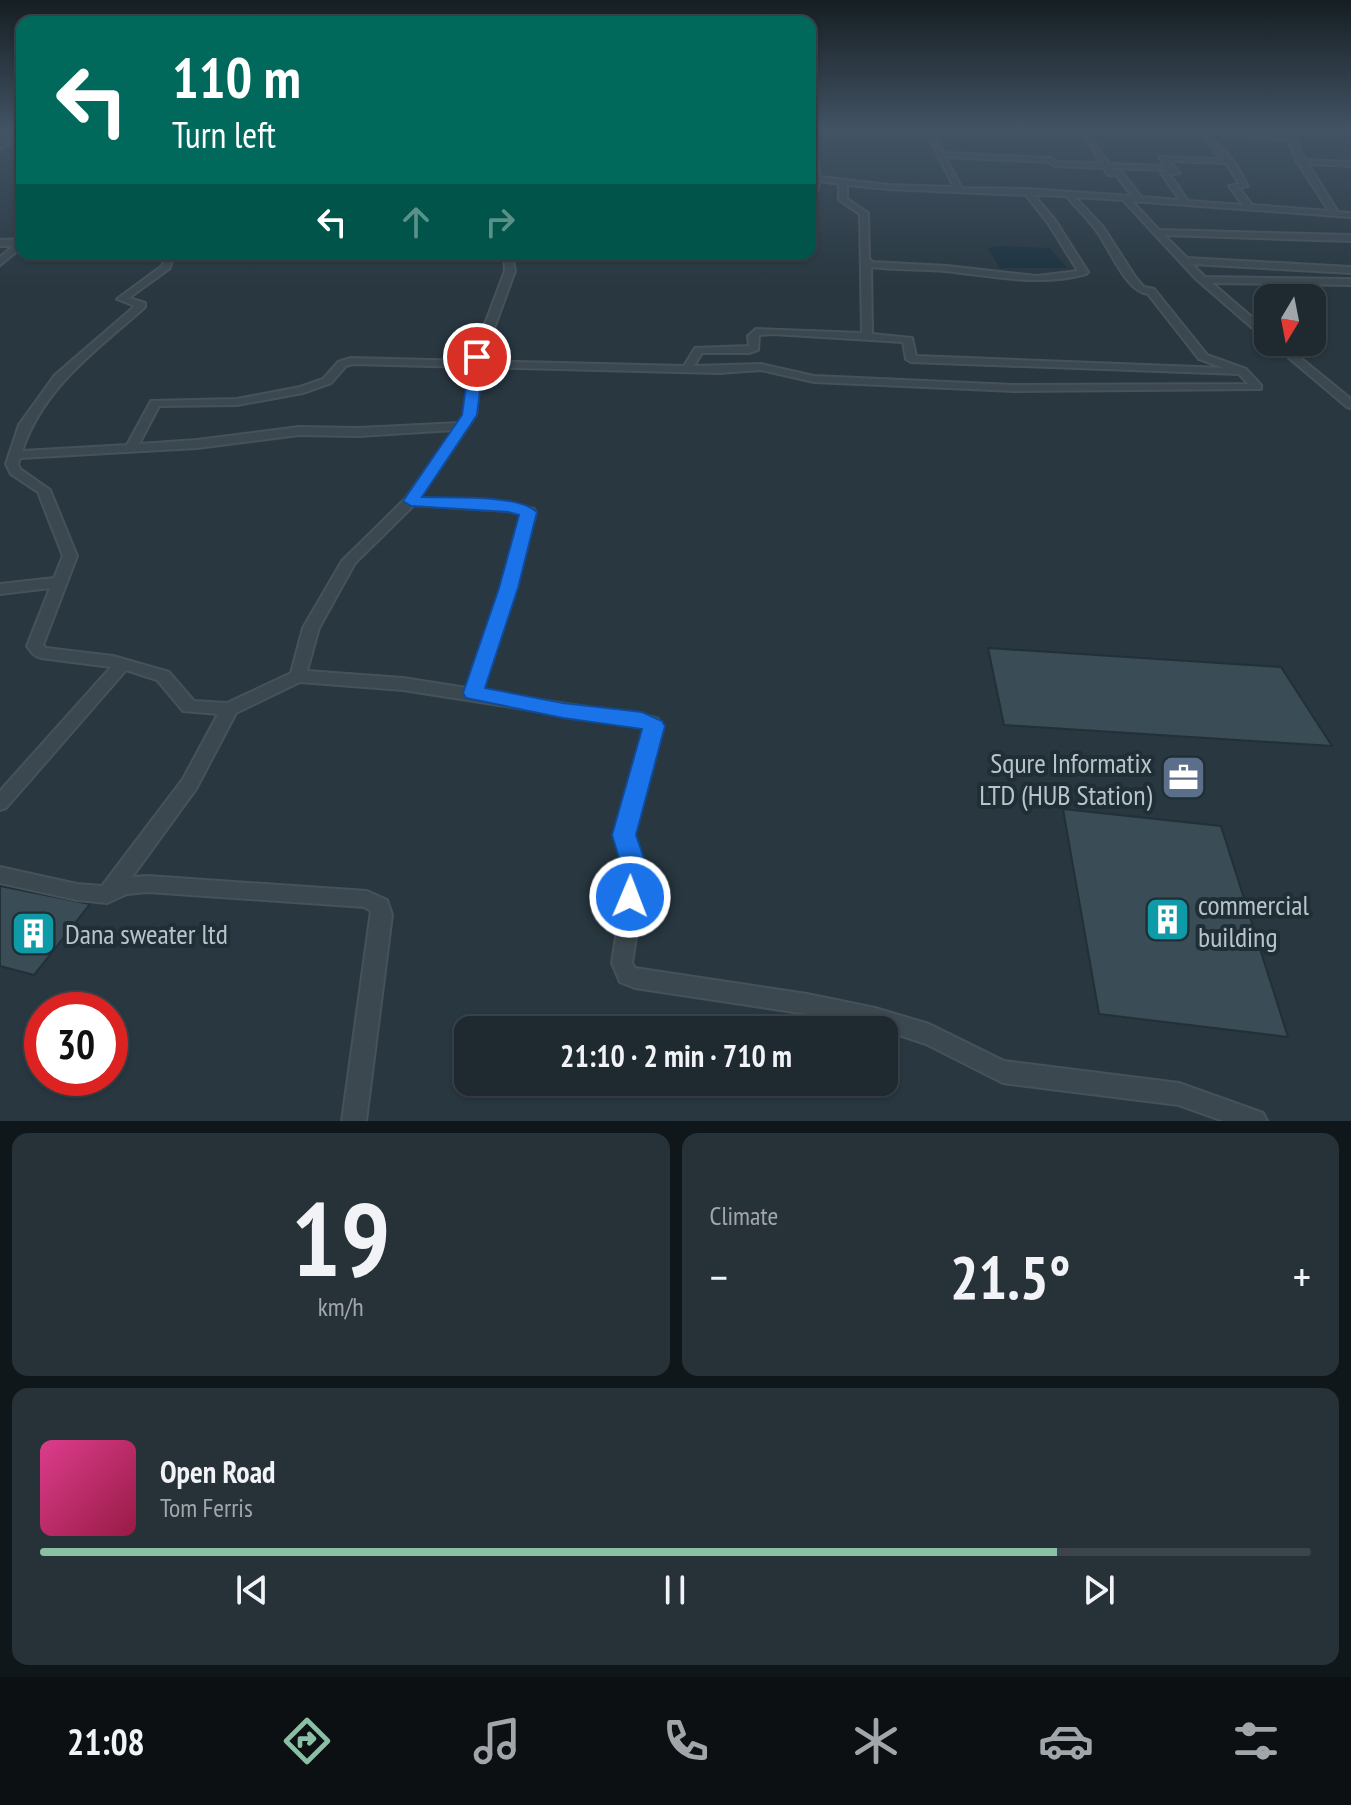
<!DOCTYPE html>
<html lang="en">
<head>
<meta charset="utf-8">
<style>
	:root { --surface:#1e2930; --page:#263138; --text:#f1f3f6; --muted:#a1a6ab; --line:#3c454c; --accent:#8abfa5 }
	body { margin:0; font-family:"PT Sans Narrow",sans-serif; background:var(--page); color:var(--text); height:100vh; display:flex; flex-direction:column; font-size:30px; white-space:nowrap }
	* { box-sizing:border-box; margin:0 }
	p { font-size:26px; color:var(--muted) }
	.icon { flex:none; width:44px; height:44px; fill:none; stroke:currentColor; stroke-width:2; stroke-linecap:round; stroke-linejoin:round }
	.map { position:relative; height:1121px; overflow:hidden }
	.sheet { display:flex; flex-direction:column; gap:12px; padding:12px; background:#10171a; flex:1 }
	.sheet>* { flex:none }
	.top-card { position:absolute; left:16px; top:16px; width:800px; height:244px; border-radius:16px; box-shadow:0 2px 6px #0004,0 0 0 2px var(--line); background:#00695c; color:#fff; overflow:hidden }
	.needle { width:52px; rotate:190deg }
	.tools { position:absolute; left:1254px; top:284px; display:grid; gap:16px }
	.tools a { display:grid; place-items:center; width:72px; height:72px; border-radius:16px; background:var(--surface); box-shadow:0 2px 6px #0004,0 0 0 2px var(--line); font-size:40px }
	.speed { position:absolute; left:24px; top:992px; display:flex; gap:16px; font-size:40px; font-weight:700; text-align:center }
	.speed>* { display:grid; place-content:center; width:104px; height:104px; border-radius:50%; background:var(--surface); box-shadow:0 2px 6px #0004,0 0 0 2px var(--line); line-height:1 }
	.speed .limit { border:12px solid #d22; background:#fff; color:#111 }
	.pin { position:absolute; display:grid; place-items:center; width:68px; height:68px; color:#fff; margin:-34px; border:4px solid #fff; border-radius:50%; box-shadow:0 2px 8px #0007 }
	.me { position:absolute; width:88px; margin:-44px; rotate:1deg; stroke-linejoin:round; filter:drop-shadow(0 0 6px #0008) }
	.turn { display:flex; align-items:center; gap:28px; height:168px; padding:0 24px; font-size:36px }
	.turn .icon { width:104px; height:104px; stroke-width:2.5 }
	.turn b { display:block; font-size:56px; line-height:68px }
	.lanes { display:flex; align-items:center; height:76px; padding:0 24px; background:#0003; justify-content:center; gap:40px; direction:ltr }
	.lanes .off { opacity:.35 }
	.big { font-size:60px; font-weight:700; line-height:1.1 }
	.sheet .widget { flex:1; display:flex; flex-direction:column; justify-content:center; gap:12px; min-width:0; padding:0 28px; border-radius:16px; background:var(--page) }
	.sheet .dial { align-items:center; gap:0 }
	.dial b { font-size:104px; line-height:1 }
	.song { display:flex; align-items:center; gap:24px }
	.cover { width:96px; height:96px; border-radius:12px; background:linear-gradient(135deg,hsl(330 70% 55%),hsl(340 70% 35%)) }
	.played { height:8px; border-radius:4px; background:linear-gradient(90deg,var(--accent) 80%,var(--line) 80%) }
	.keys { display:flex; justify-content:space-around; direction:ltr }
	.heat { display:flex; justify-content:space-between; align-items:center; font-size:44px; direction:ltr }
	.sheet .tiles { flex:1; display:grid; gap:12px; grid-template-columns:1fr 1fr }
	.widget:last-child { grid-column:span 2 }
	.trip { position:absolute; left:454px; top:1016px; width:444px; height:80px; border-radius:16px; background:var(--surface); box-shadow:0 2px 6px #0004,0 0 0 2px var(--line); font-weight:700; line-height:80px; text-align:center }
	.tabs { display:flex; height:128px; justify-content:space-around; align-items:center; background:#0c1013; color:var(--muted) }
	.tabs .icon { width:56px; height:56px }
	.tabs .on { color:var(--accent) }
	.tabs b { font-size:36px; color:var(--text) }
	.map>svg:first-child { display:block }
	.water { fill:#1b313e }
	.building { fill:#3a4c56; stroke:#233037; stroke-width:2 }
	.lines { fill:none; stroke-linecap:round; stroke-linejoin:round }
	.minor-casing { stroke:#465259; stroke-width:4 }
	.minor { fill:#3c4850; fill-rule:evenodd }
	.route { fill:#1a73e8; stroke:#114b97; stroke-width:2 }
	.labels { text-anchor:middle; dominant-baseline:central; stroke-width:8; stroke-linejoin:round; paint-order:stroke }
	.near-poi-label { font-size:28px; fill:#b9c3ca; stroke:#202e35; text-anchor:start }
</style>
</head>
<body>
<div class="map">
<svg width="1351" height="1121" viewBox="0 0 1351 1121">
	<rect width="100%" height="100%" fill="#283740"/>
	<path class="water" d="M996,246L1050,248L1067,268H1000L988,249Z"/>
	<g class="building">
		<path d="M988,648L1281,667L1332,746L1004,725Z"/>
		<path d="M1063,809L1221,826L1288,1037L1099,1014Z"/>
		<path d="M0,886L90,904L34,975L0,966Z"/>
	</g>
	<g class="lines">
		<defs>
			<g id="minor">
				<path d="M926,131H932L943,153L1051,158L1056,162L1101,163L1091,147L1077,131H1084L1096,145L1109,164L1164,166L1159,157L1222,159L1198,131L1289,136L1291,131H1297L1294,139L1305,160L1351,162V166L1308,164L1338,212L1351,213V217L1132,201L1159,230L1351,235V241L1164,235L1187,258L1351,267V273L1192,264L1205,277L1351,279V285L1212,283L1268,331V339L1264,338L1196,279L1123,200L1075,197L1103,227L1136,278L1144,287L1154,289L1207,355L1246,369L1261,385V389L1014,391L814,382L761,370L719,373L481,367L476,415L420,498L509,503L534,509L536,512L515,588L482,691L652,717L658,719L662,726L633,835L642,861L639,918L632,963L635,968L807,994L875,1008L929,1024L1004,1061L1179,1083L1263,1113L1267,1121H1223L1179,1105L1003,1083L926,1044L884,1030L807,1014L635,988L620,982L612,963L619,918L622,861L615,835L645,728L403,690L300,682L236,713L196,789L132,877L148,876L367,891L387,900L392,915L366,1121H342L371,911L364,907L148,892L127,894L107,903L77,900L0,883V867L77,884L102,886L183,779L218,714L183,711L157,680L126,670L6,808L0,810V791L111,667L41,658C34,656 31,652 27,646L50,588L0,594V584L54,578L63,556L38,492L11,474L6,464L19,425L55,375L135,306L117,299L162,266L165,259L163,254H171L173,259L169,269L129,298L145,303V307C96,351 44,386 22,451L127,445L151,401L237,399L300,387L323,379L338,362L351,358L471,361L505,271L504,254H512L515,271L482,361L684,366L695,348L749,346L748,336L756,329L862,333L860,214L839,200V184L820,181L814,198L810,200L813,181L810,180V176H813L810,133L813,135L820,177L888,185L954,187ZM1207,134L1288,140L1297,162L1329,211L1252,205L1239,188L1248,186L1235,163ZM945,157L1049,162L1054,166L1104,168L1108,175H1116L1132,196L1027,189L962,188ZM1169,161L1226,163L1239,184L1229,186L1243,205L1188,201L1170,175L1180,173ZM1112,168L1169,170L1161,173L1180,200L1141,197L1121,171H1113ZM847,185L888,189L1026,195L1048,223L1078,271L1037,276L947,266L872,262L869,258L868,213L847,199ZM1034,195L1066,196C1076,207 1087,218 1096,230C1110,248 1125,291 1148,294L1199,359L1224,368L916,356L912,338L872,334L871,267C895,270 920,269 945,271C993,276 1038,287 1086,274L1088,272L1055,220ZM773,334L903,342L906,359L911,362L1239,374L1248,384L1014,385L814,376L761,364L694,366L702,353H749L758,350L759,335ZM352,364L470,367L464,415L459,423L359,428L299,427L197,440L139,444L159,406L237,405L303,393L331,383L346,366ZM454,430L406,498L342,561L303,628L291,673L227,703L194,701L169,672L113,656L46,648L43,645L77,556L50,490L20,469L18,464L20,458L197,448L299,435L359,436ZM414,505L509,511L522,514L501,588L467,688L403,678L307,671L319,628L355,563Z"/>
				<path d="M0,139L10,141L11,142L0,149Z"/>
				<path d="M810,221L814,224V228L810,231Z"/>
				<path d="M22,239V247L0,265V257L13,246H0V240Z"/>
				<path d="M1270,342H1281L1351,399V408L1347,407Z"/>
			</g>
		</defs>
		<use href="#minor" class="minor-casing"/>
		<use href="#minor" class="minor"/>
	</g>
	<linearGradient id="sky" x2="0" y2="1"><stop stop-color="#161e23"/><stop offset="0.45" stop-color="#425364"/><stop offset="1" stop-color="#425364" stop-opacity="0"/></linearGradient>
	<rect width="1351" height="288" fill="url(#sky)"/>
	<path class="route" d="M477,353L484,357L477,415L422,497C450,498 518,494 537,512L518,588L485,688L563,703L642,712L662,721L665,726L636,835L645,861L643,897L639,904L630,908L621,904L618,897L620,861L612,835L642,729L563,718L466,698L463,693L499,588L519,515L508,512L411,506L403,501L462,415L470,357Z"/>
	<defs>
		<symbol id="office-square" viewBox="-11 -11 22 22"><rect x="-9" y="-9" width="18" height="18" rx="4" fill="#5c6f8a" stroke="#202e35"/><path d="M-6-3h4V-5.5h4V-3h4V5H-6ZM-1-4.5V-3h2v-1.5ZM-6 0V1H6V0Z" fill="#fff"/></symbol>
		<symbol id="building-square" viewBox="-11 -11 22 22"><rect x="-9" y="-9" width="18" height="18" rx="4" fill="#0f9aa8" stroke="#202e35"/><path d="M-4-6H4V6H1V3H-1V6H-4ZM-2.5-4.3h1.7v1.8h-1.7ZM.8-4.3h1.7v1.8H.8ZM-2.5-1h1.7V.8h-1.7ZM.8-1h1.7V.8H.8Z" fill="#fff"/></symbol>
	</defs>
	<g fill-rule="evenodd">
		<use href="#office-square" x="1158" y="752" width="51" height="51"/>
		<use href="#building-square" x="1142" y="894" width="51" height="51"/>
		<use href="#building-square" x="8" y="908" width="51" height="51"/>
	</g>
	<g class="labels">
		<g class="near-poi-label">
			<text x="1152" y="762" text-anchor="end">Squre Informatix<tspan x="1152" dy="32">LTD (HUB Station)</tspan></text>
			<text x="1198" y="904">commercial<tspan x="1198" dy="32">building</tspan></text>
			<text x="65" y="933">Dana sweater ltd</text>
		</g>
	</g>
</svg>
<div class="tools">
<a><svg class="needle" viewBox="-14 -14 28 28"><path d="M0-13l5 13h-10z" fill="#e53935"/><path d="M0 13l5-13h-10z" fill="#a1a6ab"/></svg></a>
</div>
<div class="speed"><div class="limit">30</div></div>
<div class="pin" style="left:477px;top:357px;background:#d93025"><svg class="icon" aria-label="arrive" viewBox="0 0 24 24"><path d="M6 21V4h12l-3 4 3 4H6"/></svg></div>
<svg class="me" style="left:630px;top:897px" viewBox="-20 -20 40 40"><circle r="17" fill="#1a73e8" stroke="#fff" stroke-width="3"/><path d="M0-11L8 9 0 5-8 9z" fill="#fff"/></svg>
<div class="trip">21:10 · 2 min · 710 m</div>
<div class="top-card">
<div class="turn"><svg class="icon" aria-label="left" viewBox="0 0 24 24"><path d="M17 20v-9H6M10 6l-5 5 5 5"/></svg><div><b>110 m</b>Turn left</div></div>
<div class="lanes"><svg class="icon" aria-label="left" viewBox="0 0 24 24"><path d="M17 20v-9H6M10 6l-5 5 5 5"/></svg><svg class="icon off" aria-label="ahead" viewBox="0 0 24 24"><path d="M12 20V5M6 11l6-6 6 6"/></svg><svg class="icon off" aria-label="right" viewBox="0 0 24 24"><path d="M7 20v-9h11M14 6l5 5-5 5"/></svg></div>
</div>
</div>
<section class="sheet">
<div class="tiles">
<div class="widget dial"><b>19</b><p>km/h</p></div>
<div class="widget"><p>Climate</p>
<div class="heat"><a>−</a><b class="big">21.5°</b><a>+</a></div>
</div>
<div class="widget">
<div class="song"><i class="cover"></i><div><b>Open Road</b><p>Tom Ferris</p></div></div>
<div class="played"></div>
<div class="keys"><svg class="icon" aria-label="previous" viewBox="0 0 24 24"><path d="M18 5L8 12l10 7zM5 5v14"/></svg><svg class="icon" aria-label="pause" viewBox="0 0 24 24"><path d="M8 5v14M16 5v14"/></svg><svg class="icon" aria-label="next" viewBox="0 0 24 24"><path d="M6 5l10 7-10 7zM19 5v14"/></svg></div>
</div>
</div>
</section>
<nav class="tabs">
<b>21:08</b>
<svg class="icon on" aria-label="directions" viewBox="0 0 24 24"><path d="M12 3l9 9-9 9-9-9zM9 14v-3h6M13 9l2 2-2 2"/></svg>
<svg class="icon" aria-label="music" viewBox="0 0 24 24"><path d="M9 18V5l10-2v13"/><circle cx="6" cy="18" r="3"/><circle cx="16" cy="16" r="3"/></svg>
<svg class="icon" aria-label="phone" viewBox="0 0 24 24"><path d="M5 4h4l2 5-3 2q2 4 5 5l2-3 5 2v4C11 20 4 13 5 4z"/></svg>
<svg class="icon" aria-label="climate" viewBox="0 0 24 24"><path d="M12 3v18M4 7l16 10M4 17L20 7"/></svg>
<svg class="icon" aria-label="car" viewBox="0 0 24 24"><path d="M5 17H2v-5l4-1 3-4h7l3 4 3 1v5h-3M9 17h6M6 11h13"/><circle cx="7" cy="17" r="2"/><circle cx="17" cy="17" r="2"/></svg>
<svg class="icon" aria-label="filters" viewBox="0 0 24 24"><path d="M4 7h16M4 17h16"/><circle cx="9" cy="7" r="2"/><circle cx="15" cy="17" r="2"/></svg>
</nav>
</body>
</html>
